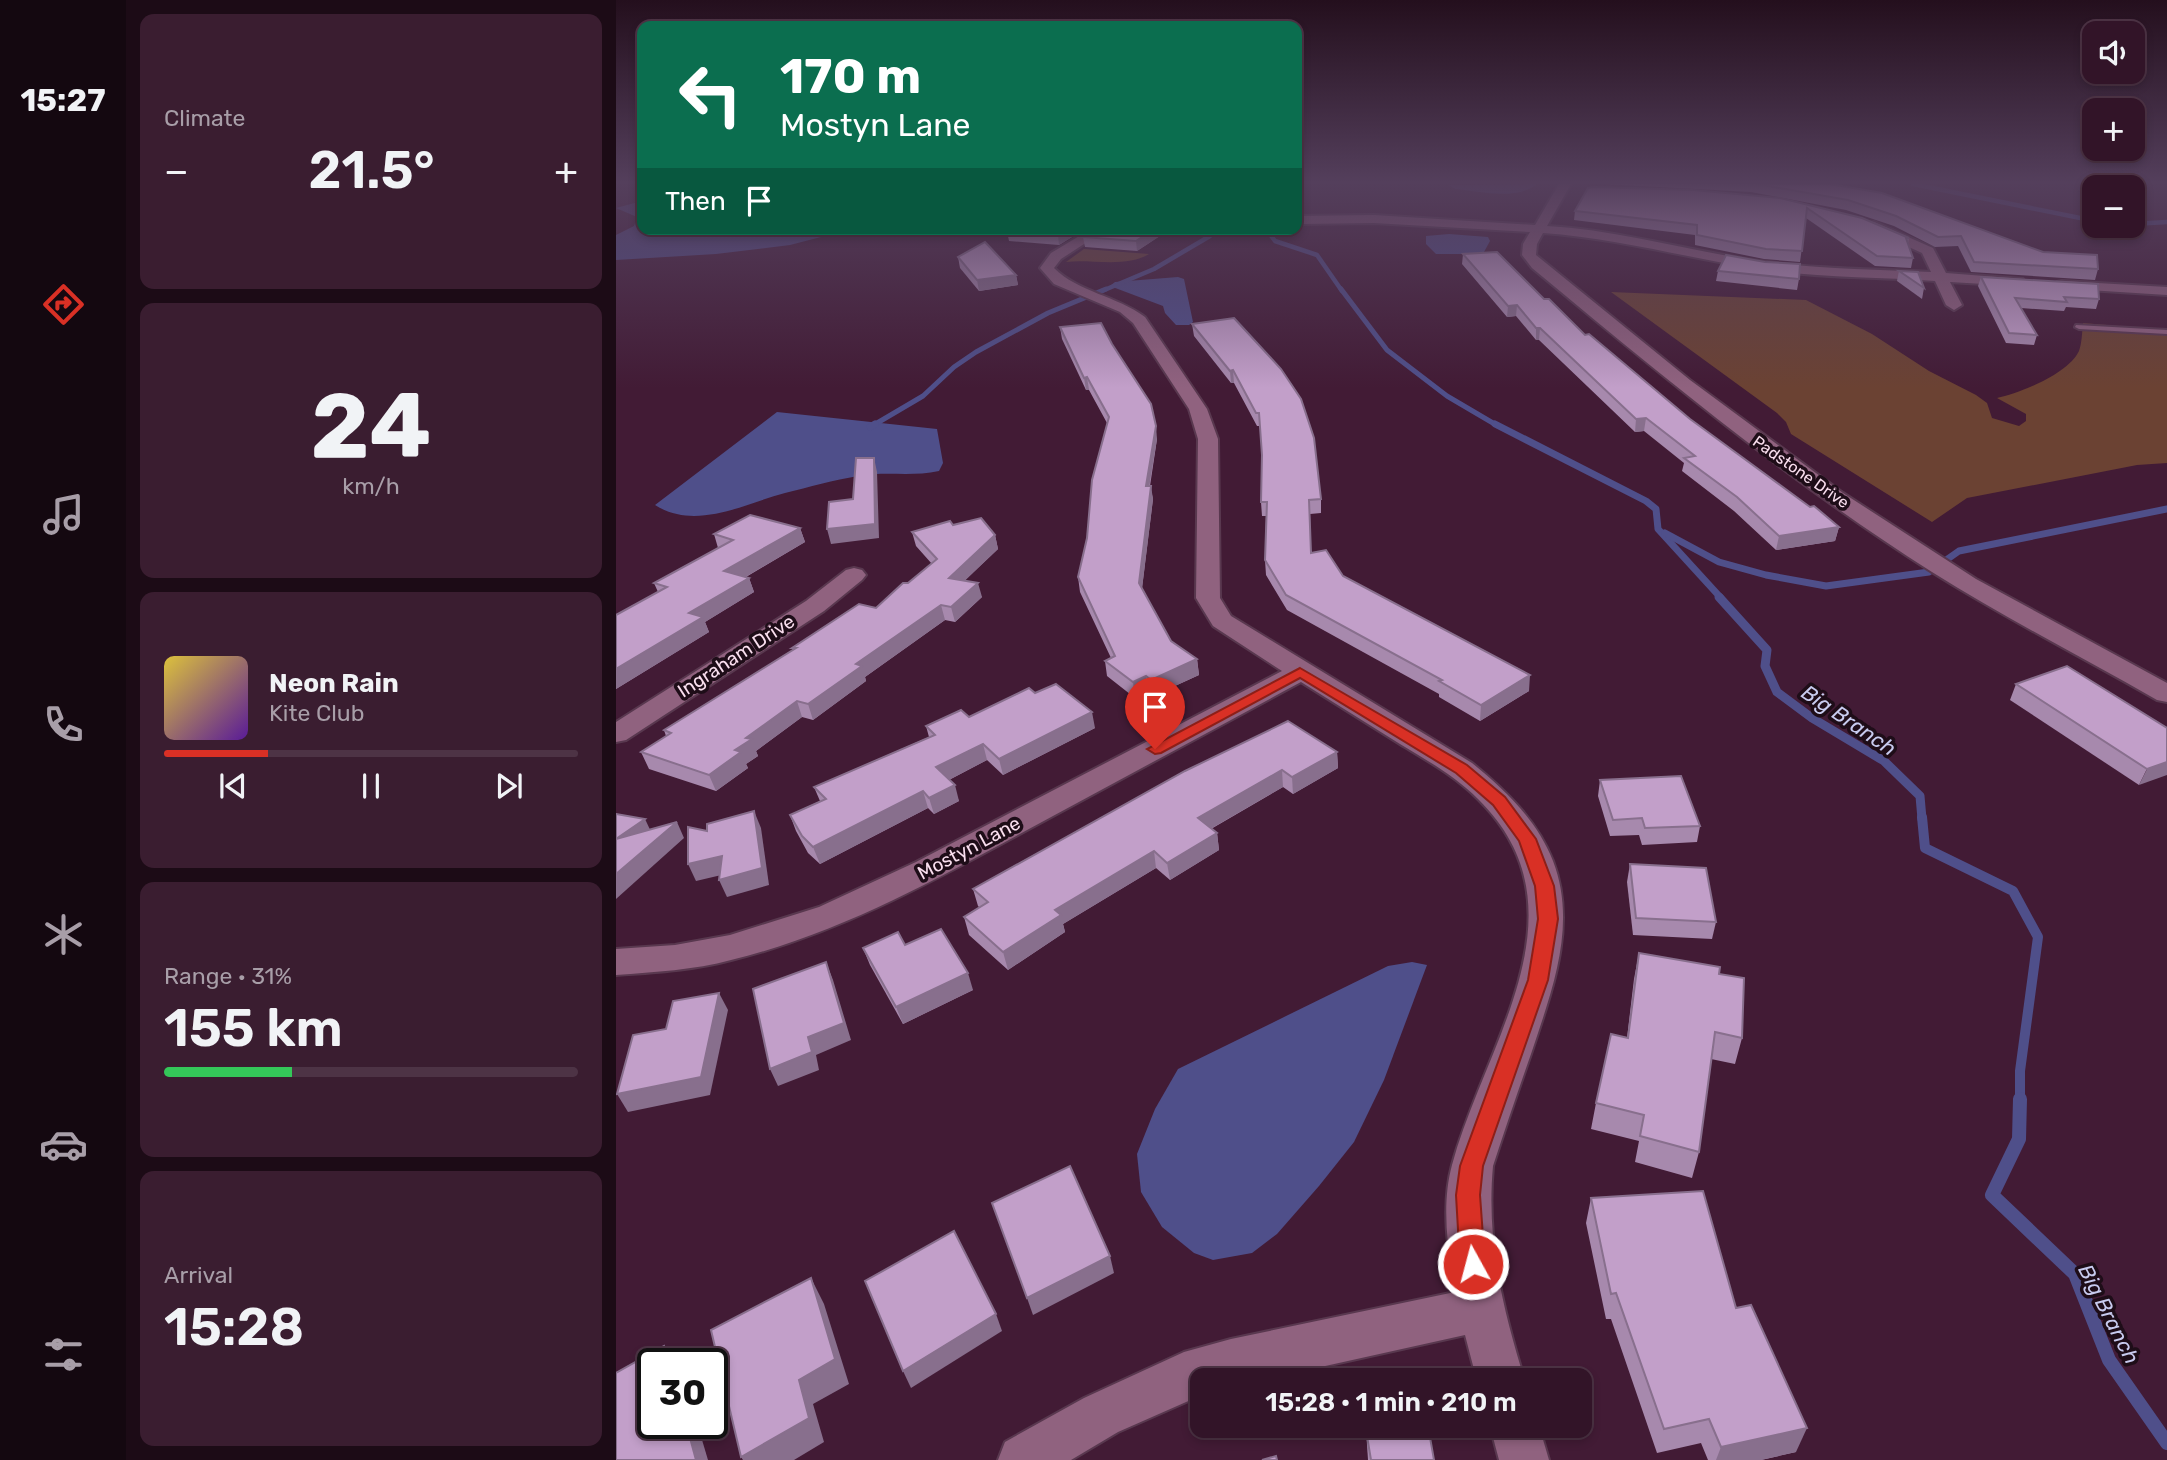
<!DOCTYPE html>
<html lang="en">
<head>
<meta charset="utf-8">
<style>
	:root { --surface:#321428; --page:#3a1d30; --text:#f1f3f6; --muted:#a89ea8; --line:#4d3345; --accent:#d93025 }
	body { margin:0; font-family:Rubik,sans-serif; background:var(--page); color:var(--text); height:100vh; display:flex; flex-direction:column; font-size:26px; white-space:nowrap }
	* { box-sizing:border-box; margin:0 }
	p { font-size:23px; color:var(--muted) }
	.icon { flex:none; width:38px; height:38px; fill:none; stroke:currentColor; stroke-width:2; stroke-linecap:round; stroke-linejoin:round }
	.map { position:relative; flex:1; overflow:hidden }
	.drawer { display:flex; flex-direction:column; gap:14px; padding:14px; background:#1c0b16; width:490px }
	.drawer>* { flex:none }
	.banner { position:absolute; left:21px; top:21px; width:665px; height:214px; border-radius:14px; box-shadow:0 4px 10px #0003,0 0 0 2px var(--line); background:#0b6e4f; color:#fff; overflow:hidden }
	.buttons { position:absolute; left:1466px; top:21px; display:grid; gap:14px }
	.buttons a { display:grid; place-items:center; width:63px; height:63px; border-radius:14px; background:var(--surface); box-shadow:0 4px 10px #0003,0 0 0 2px var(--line); font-size:35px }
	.speed { position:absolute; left:21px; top:1348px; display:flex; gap:14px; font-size:35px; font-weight:700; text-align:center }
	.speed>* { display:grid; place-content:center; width:91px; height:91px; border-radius:50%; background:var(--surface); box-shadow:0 4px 10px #0003,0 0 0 2px var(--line); line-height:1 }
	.speed .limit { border:4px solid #111; border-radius:10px; background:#fff; color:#111 }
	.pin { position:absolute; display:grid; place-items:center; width:60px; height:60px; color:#fff; margin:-72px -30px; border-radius:50% 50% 50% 0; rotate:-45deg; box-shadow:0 0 7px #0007 }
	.pin .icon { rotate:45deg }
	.me { position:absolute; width:77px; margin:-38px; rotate:353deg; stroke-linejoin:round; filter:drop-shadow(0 0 5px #0008) }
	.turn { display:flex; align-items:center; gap:24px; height:147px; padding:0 28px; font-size:32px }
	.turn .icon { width:91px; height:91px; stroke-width:2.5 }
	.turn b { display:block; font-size:49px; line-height:60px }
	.then { display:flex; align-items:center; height:66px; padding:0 28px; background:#0003; gap:14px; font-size:26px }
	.big { font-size:52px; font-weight:600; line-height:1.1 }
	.drawer .tile { flex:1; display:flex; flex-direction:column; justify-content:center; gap:10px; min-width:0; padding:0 24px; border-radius:14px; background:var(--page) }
	.drawer .dial { align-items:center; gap:0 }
	.dial b { font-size:91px; line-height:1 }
	.song { display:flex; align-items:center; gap:21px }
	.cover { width:84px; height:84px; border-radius:10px; background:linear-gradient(135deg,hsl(50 70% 55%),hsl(270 70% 35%)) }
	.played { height:7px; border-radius:4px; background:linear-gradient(90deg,var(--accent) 25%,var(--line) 25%) }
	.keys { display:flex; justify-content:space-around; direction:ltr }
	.heat { display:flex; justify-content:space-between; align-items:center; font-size:38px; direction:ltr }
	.charge { height:10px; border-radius:5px; background:linear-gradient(90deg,#34c759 31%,var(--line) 0) }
	.trip { position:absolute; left:574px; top:1368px; width:402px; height:70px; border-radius:14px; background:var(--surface); box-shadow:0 4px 10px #0003,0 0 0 2px var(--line); font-weight:600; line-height:70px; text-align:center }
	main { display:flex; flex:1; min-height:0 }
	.tabs { display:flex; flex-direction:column; width:126px; justify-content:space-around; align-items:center; background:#140810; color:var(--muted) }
	.tabs .icon { width:49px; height:49px }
	.tabs .selected { color:var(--accent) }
	.tabs b { font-size:32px; color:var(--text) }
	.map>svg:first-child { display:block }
	.green { fill:#6b4233 }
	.water { fill:#4f4f8a }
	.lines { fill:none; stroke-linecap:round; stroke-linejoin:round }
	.stream-far5 { stroke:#4f4f8a; stroke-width:4.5 }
	.stream-far4 { stroke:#4f4f8a; stroke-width:5 }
	.stream-far3 { stroke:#4f4f8a; stroke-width:7 }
	.stream-far2 { stroke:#4f4f8a; stroke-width:9 }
	.stream-far1 { stroke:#4f4f8a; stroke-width:10 }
	.stream { stroke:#4f4f8a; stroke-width:14 }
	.service-casing { stroke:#59384f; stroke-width:4 }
	.minor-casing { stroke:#59384f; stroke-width:4 }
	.service { fill:#90627f; fill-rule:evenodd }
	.minor { fill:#90627f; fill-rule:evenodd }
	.wall { fill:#a789ad }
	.shaded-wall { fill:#886f8d }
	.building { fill:#c29fc9; stroke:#886f8d; stroke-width:2 }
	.route { fill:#d93025; stroke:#8d1f18; stroke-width:2 }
	.labels { text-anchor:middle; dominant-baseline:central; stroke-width:7; stroke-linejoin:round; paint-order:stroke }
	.far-street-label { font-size:16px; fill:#fadfef; stroke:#1e0d18 }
	.street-label { font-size:19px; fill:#fadfef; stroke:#1e0d18 }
	.water-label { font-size:21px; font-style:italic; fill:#c8cbef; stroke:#1e0d18 }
</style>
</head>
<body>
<main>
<nav class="tabs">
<b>15:27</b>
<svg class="icon selected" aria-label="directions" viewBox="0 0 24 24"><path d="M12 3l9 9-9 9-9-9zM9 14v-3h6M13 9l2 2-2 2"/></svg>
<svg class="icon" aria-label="music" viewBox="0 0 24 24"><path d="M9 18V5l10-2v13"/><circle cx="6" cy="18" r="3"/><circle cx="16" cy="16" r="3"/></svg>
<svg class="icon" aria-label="phone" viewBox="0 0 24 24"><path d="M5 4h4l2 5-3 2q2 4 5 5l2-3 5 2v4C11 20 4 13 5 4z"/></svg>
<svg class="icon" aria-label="climate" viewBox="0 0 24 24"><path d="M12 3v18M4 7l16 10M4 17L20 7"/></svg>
<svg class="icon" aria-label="car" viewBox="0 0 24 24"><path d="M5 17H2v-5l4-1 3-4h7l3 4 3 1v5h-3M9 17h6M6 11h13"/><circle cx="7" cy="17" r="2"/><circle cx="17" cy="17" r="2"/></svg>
<svg class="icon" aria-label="filters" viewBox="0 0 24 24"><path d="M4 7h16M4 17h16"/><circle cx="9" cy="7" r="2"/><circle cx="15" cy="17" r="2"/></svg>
</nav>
<section class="drawer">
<div class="tile"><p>Climate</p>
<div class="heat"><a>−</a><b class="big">21.5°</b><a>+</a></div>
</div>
<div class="tile dial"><b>24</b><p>km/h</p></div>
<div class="tile">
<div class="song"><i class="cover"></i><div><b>Neon Rain</b><p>Kite Club</p></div></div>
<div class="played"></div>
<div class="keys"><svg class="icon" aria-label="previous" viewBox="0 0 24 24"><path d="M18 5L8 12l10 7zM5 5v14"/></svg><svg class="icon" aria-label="pause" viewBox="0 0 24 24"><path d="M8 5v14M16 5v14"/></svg><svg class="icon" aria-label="next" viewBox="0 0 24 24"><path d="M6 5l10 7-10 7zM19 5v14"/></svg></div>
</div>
<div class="tile"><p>Range · 31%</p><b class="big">155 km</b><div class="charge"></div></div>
<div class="tile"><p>Arrival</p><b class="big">15:28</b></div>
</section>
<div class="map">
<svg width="1551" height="1460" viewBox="0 0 1551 1460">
	<rect width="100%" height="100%" fill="#421b35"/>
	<g class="green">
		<path d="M468,249L533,254C511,268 475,259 450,262Z"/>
		<path d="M995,292L1190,300L1256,334L1313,371L1360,395L1371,403L1376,418L1403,426L1410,421V414L1381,398C1404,393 1452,374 1463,351C1466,343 1466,332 1467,323L1551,330V463L1521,465L1351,498L1316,522L1175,434L1170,422L1161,413Z"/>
	</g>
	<g class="water">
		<path d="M921,184C900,201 863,191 839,189L833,185Z"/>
		<path d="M26,201V229H236L174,245L100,254L0,260V235L18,226L21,217L0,208Z"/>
		<path d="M833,234L872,237L874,241L868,252L863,254H820L810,244V236Z"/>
		<path d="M562,277L568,279L577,322L573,325H560L549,313L547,306L494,286L499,282Z"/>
		<path d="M161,412L321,429L327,463L323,471C296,477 269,471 242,476C218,480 193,487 169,493C127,504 80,531 39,505Z"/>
		<path d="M796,962L811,965L768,1080L738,1142L703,1186L661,1234L636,1253L597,1260L578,1253L546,1227L525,1192L521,1154L539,1109L562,1069L772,966Z"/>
	</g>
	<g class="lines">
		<g class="stream-far5">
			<path d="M1297,184L1479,221"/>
			<path d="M1517,224L1551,222"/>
			<path d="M650,229L659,241L701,255L726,291"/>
			<path d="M486,291L538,269L594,236L599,229"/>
		</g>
		<g class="stream-far4">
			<path d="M725,289L771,350L831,396L882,426"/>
			<path d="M256,426L307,396L338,367L360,352L432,313L490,289"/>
		</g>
		<g class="stream-far3">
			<path d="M879,424L1030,501L1040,509L1042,529L1105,598"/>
			<path d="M254,427L259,424"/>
			<path d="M1049,533L1103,562L1150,575L1210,586L1313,572L1343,551L1551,509"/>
		</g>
		<path class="stream-far2" d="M1103,597L1151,650L1149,666L1161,692L1196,718L1268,761L1304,796L1306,819"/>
		<path class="stream-far1" d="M1306,817L1309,848L1397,891L1422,937L1404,1071V1101"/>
		<path class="stream" d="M1404,1099L1403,1139L1376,1195L1459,1274L1493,1360L1551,1443"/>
		<defs>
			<path id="service" d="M1460,325L1551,330V334L1463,329L1459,327Z"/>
			<g id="minor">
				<path d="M943,184H955L931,226C1003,230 1073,251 1143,261C1199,269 1258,269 1315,272L1306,253L1253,229V223L1258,222L1317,248L1330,273L1407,279L1409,282L1402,286L1334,282L1346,305L1338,310L1330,305L1319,281C1261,277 1201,278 1143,269C1071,258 1000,238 927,233L921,244L920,255L1074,380L1227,493L1360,579L1551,683V702L1541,700C1466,657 1389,618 1316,572C1174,482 1045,375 916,268L906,255L907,244L914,232L758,223L681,224V216L758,215L919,225Z"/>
				<path d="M475,229H491L445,259L438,268C462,292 501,296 529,317L591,409L602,439L604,598L615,616L856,763C889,790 921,820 937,861C962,926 935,993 915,1054C902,1091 889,1129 877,1166C870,1241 887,1310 909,1381H861L849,1335L641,1381H586V1395L502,1432L455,1460H382L389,1442L468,1398L568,1352L615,1339L839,1292C832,1252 825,1205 836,1165C868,1045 975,910 862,799C839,776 812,761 784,744C751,723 718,703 685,682C598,729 511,776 424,823C324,877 226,933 115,960C78,970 39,972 0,975V949L59,945L114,935L203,907L300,862L666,671L597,626L580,598L582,439L573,409L517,323L504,312L438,284L424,268L435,253Z"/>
				<path d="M1446,281L1551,287V295L1441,288L1439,285L1441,282Z"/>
				<path d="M238,568L246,570L250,575L246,580L208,611L10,740L0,742V722L190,601L230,570Z"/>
				<path d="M874,1426H923L933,1460H883Z"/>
			</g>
		</defs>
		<use href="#service" class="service-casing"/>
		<use href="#minor" class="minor-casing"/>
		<use href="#service" class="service"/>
		<use href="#minor" class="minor"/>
	</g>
	<g class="wall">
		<path d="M988,184H1214L1482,269L1479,280L1355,272L1342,246L1319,247L1278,226L1230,210L1135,192Z"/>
		<path d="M1164,198L1293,238L1292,244L1297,258L1295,268L1259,266L1190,218L1184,262L1148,259L1079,245V235L958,220L959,211Z"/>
		<path d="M395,229H469L443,245L393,241L391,231Z"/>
		<path d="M479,229H553V230L521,251L469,247L467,237Z"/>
		<path d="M847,254L928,299L969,335L1074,419L1194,507L1223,527L1219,541L1160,550L1118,511L1066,471L1068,463L1028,431L1019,432L923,340H920L900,316L891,317L846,264Z"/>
		<path d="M342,257L400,275L402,285L363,291L344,268Z"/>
		<path d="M1102,271L1183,279L1181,290L1100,281Z"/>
		<path d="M1283,271L1308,288L1306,299L1281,281Z"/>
		<path d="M1365,277L1483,299L1480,309L1450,307L1448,311L1405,308L1421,335L1418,345L1390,343L1362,286Z"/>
		<path d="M618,318L705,499V513L694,514L695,553L727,576L913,691L864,721L823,697V694L671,610L650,575L649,560L650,516H646L645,502L646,457L644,426H641L618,383H615L578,336L576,324Z"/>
		<path d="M444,327L541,439L534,486L537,499L526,588L555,641L581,659L583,675L537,696L532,692L519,698L491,676L489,661L495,658L464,592L462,577L471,538L491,423L473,390H470L446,339Z"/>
		<path d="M337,525L379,535L382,549L349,580L366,597L339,622L329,620L249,677L250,681L197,720L186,717L140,751L142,756L130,764L132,768L100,791L33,769L25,752L50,736L48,730L177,650L176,648L260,608L316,564L300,546L296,532Z"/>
		<path d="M184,528L189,542L130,577L133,578L138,592L89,622L93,632L0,689V615L42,592L38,583L102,548L98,534Z"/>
		<path d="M1400,684L1551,728L1523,785L1394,700Z"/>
		<path d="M419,693L479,728L387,775L371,760L333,780L343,801L318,814L312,808L204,864L192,853L180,831L174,815L204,801L198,787L313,737L310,726L353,717Z"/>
		<path d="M721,752L722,768L677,794L667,787L595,829L601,833L603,850L554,880L540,868L447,924L449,932L392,970L353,935L348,917L364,908L362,906L357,889L569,771Z"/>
		<path d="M984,780L1084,826L1081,842L1026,845L1023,835L994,836L982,796Z"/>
		<path d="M1014,864L1100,922L1096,939L1017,935L1011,882Z"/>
		<path d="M289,945L357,990L287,1024L254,965L247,948Z"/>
		<path d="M1023,953L1103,974L1126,1038L1119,1064L1095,1059L1083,1152L1076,1178L1019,1162L1023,1141L975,1129L980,1103L1011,1038L1018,979Z"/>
		<path d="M975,1198L1120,1308L1180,1452L1145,1460H1092L1085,1443L1041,1453L995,1319H990L970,1223Z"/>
		<path d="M750,1430L818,1460H752Z"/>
	</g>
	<g class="shaded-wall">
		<path d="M452,229H469L443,245L442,235Z"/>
		<path d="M538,229L553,230L521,251L520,241Z"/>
		<path d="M400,275L402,285L363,291L361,280Z"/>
		<path d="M901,305L900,316L891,317L892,306Z"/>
		<path d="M920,328H924L923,340H920Z"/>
		<path d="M617,370L618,383H615L614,371Z"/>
		<path d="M471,377L473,390H470L468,378Z"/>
		<path d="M1030,418L1028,431L1019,432L1020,419Z"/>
		<path d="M540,426L541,439L531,500L530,486Z"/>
		<path d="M258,458L261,472L263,538L215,544L211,529L259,524Z"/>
		<path d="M535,486L537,499L525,597L523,583Z"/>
		<path d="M1223,527L1219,541L1160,550L1163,536Z"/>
		<path d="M184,528L189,542L114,586L108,571Z"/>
		<path d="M379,535L382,549L336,593L333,578Z"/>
		<path d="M133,578L138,592L89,622L93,632L0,689V669L73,613Z"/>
		<path d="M362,583L366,597L339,622L335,607Z"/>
		<path d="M325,605L329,620L249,677L250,681L197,720L192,704L240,664Z"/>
		<path d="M581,659L583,675L537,696L535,680Z"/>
		<path d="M914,675L913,691L864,721L865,705Z"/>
		<path d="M530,676L532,692L519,698L517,682Z"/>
		<path d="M181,701L186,717L140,751L142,756L130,764L132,768L100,791L93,775L119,750L130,738Z"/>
		<path d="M476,712L479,728L387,775L383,759Z"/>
		<path d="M367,744L371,760L325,784L320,767Z"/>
		<path d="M721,752L722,768L677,794L676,777Z"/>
		<path d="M1551,762V775L1523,785L1531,769Z"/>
		<path d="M666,770L667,787L584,835L582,818Z"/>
		<path d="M339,785L343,801L318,814L313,798Z"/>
		<path d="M307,791L312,808L204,864L197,847Z"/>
		<path d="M138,811L145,828L153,885L111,897L103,880Z"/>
		<path d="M29,819L37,836L0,839Z"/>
		<path d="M61,822L68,838L0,899V874Z"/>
		<path d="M601,833L603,850L554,880L551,863Z"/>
		<path d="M538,851L540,868L447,924L449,932L392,970L387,952L439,910Z"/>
		<path d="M106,856L114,873L80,881L72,864Z"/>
		<path d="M210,962L217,980L235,1040L200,1055L203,1070L162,1086L154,1069L192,1037Z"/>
		<path d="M352,973L357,990L287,1024L280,1007Z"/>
		<path d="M103,993L112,1010L94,1095L12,1112L1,1094Z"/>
		<path d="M494,1256L498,1273L417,1315L411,1298Z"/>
		<path d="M195,1278L208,1304L233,1384L197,1404L208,1442L178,1460H127L125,1457L183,1380Z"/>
		<path d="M380,1314L386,1331L295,1388L287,1371Z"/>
		<path d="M48,1346L61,1363H53Z"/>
		<path d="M70,1423H81L92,1460H80Z"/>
		<path d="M1191,1428L1180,1452L1145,1460H1100L1105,1447Z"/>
	</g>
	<g class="building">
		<path d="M1140,184H1214L1266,193L1427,252L1481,255L1482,269L1358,262L1345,236L1322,237L1280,216L1232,200Z"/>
		<path d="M979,187L1077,190L1164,198L1246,218L1293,238H1290L1297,258L1261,256L1191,208L1186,251L1150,249L1081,235V225L959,211L972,188Z"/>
		<path d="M395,229H452L442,235L391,231Z"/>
		<path d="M479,229H538L520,241L467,237Z"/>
		<path d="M369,242L400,275L361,280L342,257Z"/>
		<path d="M881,252L928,299H933L969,335L973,334L1074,419L1194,507L1198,506L1223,527L1163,536L1121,497L1068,458L1079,456L1030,418L1020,419L924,328H920L901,305L892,306L847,254Z"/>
		<path d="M1110,255L1149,262L1184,264L1183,279L1102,271Z"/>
		<path d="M1283,271L1302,272L1308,288Z"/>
		<path d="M1365,277L1482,284L1483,299L1448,297L1451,302L1399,298L1421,335L1393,333Z"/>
		<path d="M618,318L665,369L685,399L698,438L705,499L693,500L695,553L710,550L727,576L914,675L865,705L823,681L826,680L670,595L649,560L651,502H645L646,455L643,413H640L617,370L614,371L576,324Z"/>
		<path d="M485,323L496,344L535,404L540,426L530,486H535L523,583L555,641L581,659L535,680L530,676L517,682L489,661L499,656L462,577L471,538L476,480L493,417L471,377L468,378L444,327Z"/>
		<path d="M240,458H258L259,524L211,529L213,502L237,499Z"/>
		<path d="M134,515L184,528L108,571L133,578L73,613L87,617L0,669V615L51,587L38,583L117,540L98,534Z"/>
		<path d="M365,518L379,535L333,578L362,583L335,607L325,605L240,664L246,666L192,704L181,701L130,738L136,739L119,750L125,752L93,775L25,752L55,733L48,730L180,648H176L243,604L260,608L287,583H292L321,559L296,532L334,521L337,525Z"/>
		<path d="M1451,666L1551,728V762L1531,769L1400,684Z"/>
		<path d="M440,684L476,712L383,759L367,744L320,767L339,785L313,798L307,791L197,847L186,836L174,815L210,799L198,787L319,735L310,726L345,710L353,717L413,688L419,693Z"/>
		<path d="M672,721L721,752L676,777L666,770L582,818L601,833L551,863L538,851L439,910L445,915L387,952L348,917L372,902L357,889L569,771Z"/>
		<path d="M1065,776L1084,826L1029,828L1026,818L997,820L984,780Z"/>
		<path d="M138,811L146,868L103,880L106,856L72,864V827L91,831V824Z"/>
		<path d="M0,814L29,819L0,839L61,822L0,874Z"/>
		<path d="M1014,864L1090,868L1100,922L1020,918Z"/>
		<path d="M325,929L352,973L280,1007L247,948L282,932L289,945Z"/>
		<path d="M1023,953L1104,967L1103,974L1128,978L1126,1038L1099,1032L1083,1152L1024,1136L1028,1115L980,1103L995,1034L1012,1038Z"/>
		<path d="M210,962L228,1023L192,1037L196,1052L154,1069L137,989Z"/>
		<path d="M103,993L85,1077L1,1094L17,1035L50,1029L57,1001Z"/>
		<path d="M454,1166L494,1256L411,1298L376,1203Z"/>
		<path d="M1087,1191L1120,1308L1135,1305L1191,1428L1105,1447L1093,1419L1048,1429L1000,1293L995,1294L975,1198Z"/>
		<path d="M338,1231L380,1314L287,1371L249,1281Z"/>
		<path d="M195,1278L219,1359L183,1380L193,1418L125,1457L95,1330Z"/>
		<path d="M48,1346L53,1363H37V1423H70L80,1460H0V1373Z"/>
		<path d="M771,1426H812L818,1460H755L750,1430Z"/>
		<path d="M660,1456L661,1460H646Z"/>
	</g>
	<linearGradient id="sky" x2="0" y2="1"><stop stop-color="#240f1d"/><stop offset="0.47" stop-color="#543f5c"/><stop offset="1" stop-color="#543f5c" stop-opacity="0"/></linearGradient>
	<rect width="1551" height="388" fill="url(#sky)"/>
	<path class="route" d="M684,668L851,765L889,797L920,839L938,886L942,919L932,980L867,1166L864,1195L869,1264L866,1272L857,1276L848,1272L844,1264L840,1195L844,1166L912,980L922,919L919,886L903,841L877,805L840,773L684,678L545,753L539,754L531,749Z"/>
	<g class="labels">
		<g class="far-street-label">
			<text transform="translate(1185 472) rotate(35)">Padstone Drive</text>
		</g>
		<g class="street-label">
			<text transform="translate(120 656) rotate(-33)">Ingraham Drive</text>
			<text transform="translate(353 848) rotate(-28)">Mostyn Lane</text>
		</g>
		<g class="water-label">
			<text transform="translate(1233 720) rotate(34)">Big Branch</text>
			<text transform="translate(1493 1314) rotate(63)">Big Branch</text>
		</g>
	</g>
</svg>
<div class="buttons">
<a><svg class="icon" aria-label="sound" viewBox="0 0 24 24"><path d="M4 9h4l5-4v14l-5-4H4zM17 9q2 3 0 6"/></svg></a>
<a>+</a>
<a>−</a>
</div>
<div class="speed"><div class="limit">30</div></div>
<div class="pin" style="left:539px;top:749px;background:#d93025"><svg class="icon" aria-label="arrive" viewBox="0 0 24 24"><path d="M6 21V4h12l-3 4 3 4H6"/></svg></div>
<svg class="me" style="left:857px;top:1264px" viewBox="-20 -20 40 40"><circle r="17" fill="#d93025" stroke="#fff" stroke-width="3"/><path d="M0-11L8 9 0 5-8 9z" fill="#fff"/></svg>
<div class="trip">15:28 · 1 min · 210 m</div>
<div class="banner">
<div class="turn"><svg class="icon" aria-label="left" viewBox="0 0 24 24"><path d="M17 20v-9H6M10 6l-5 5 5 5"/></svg><div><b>170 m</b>Mostyn Lane</div></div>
<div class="then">Then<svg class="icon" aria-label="arrive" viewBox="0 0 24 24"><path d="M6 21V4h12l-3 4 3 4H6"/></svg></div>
</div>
</div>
</main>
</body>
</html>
